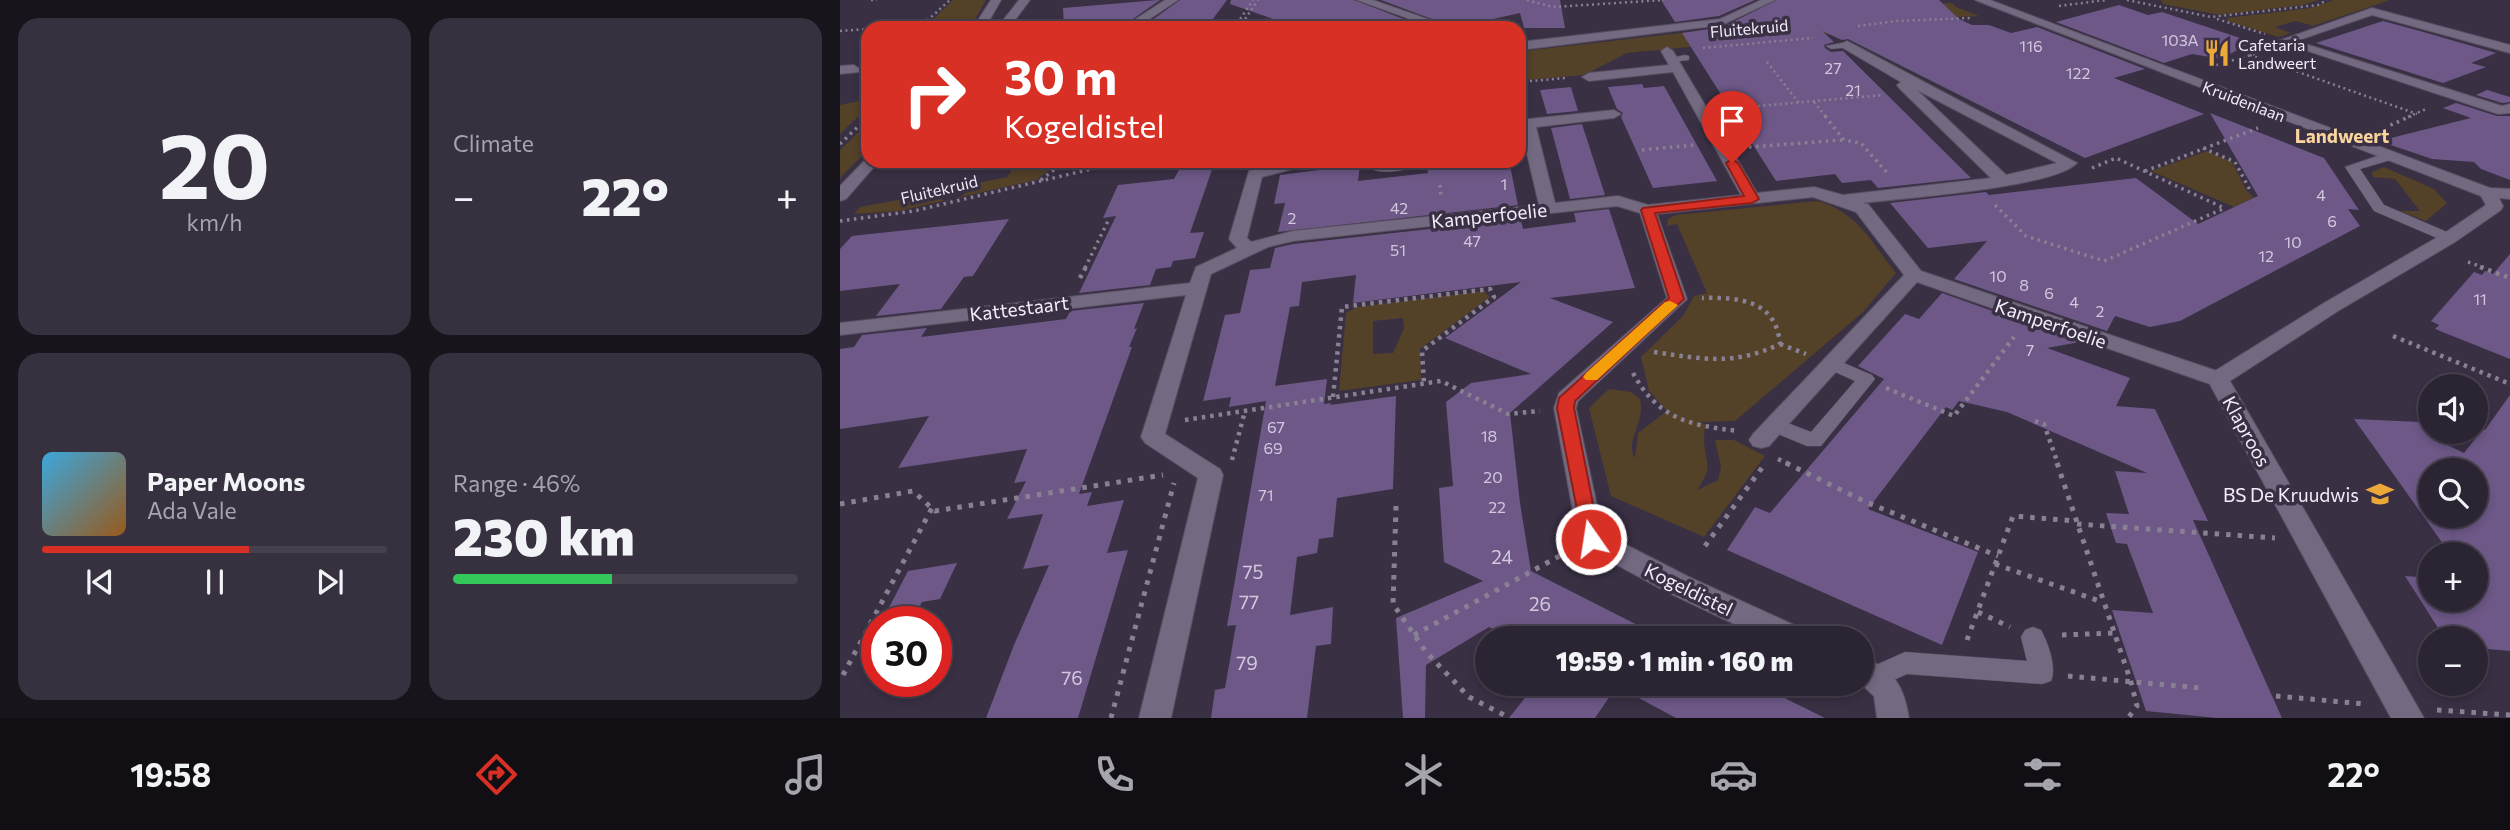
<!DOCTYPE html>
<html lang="en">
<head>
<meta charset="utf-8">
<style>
	:root { --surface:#2b2433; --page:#37303f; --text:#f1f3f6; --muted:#a6a4ac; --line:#47414e; --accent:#d93025 }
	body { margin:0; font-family:Commissioner,sans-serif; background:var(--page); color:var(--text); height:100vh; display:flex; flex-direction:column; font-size:26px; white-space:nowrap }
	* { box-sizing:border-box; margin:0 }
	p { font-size:23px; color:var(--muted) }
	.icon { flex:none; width:38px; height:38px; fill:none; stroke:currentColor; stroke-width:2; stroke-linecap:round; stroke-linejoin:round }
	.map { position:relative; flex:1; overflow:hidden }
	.side { display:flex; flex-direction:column; gap:18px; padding:18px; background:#18141c; width:840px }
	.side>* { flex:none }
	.hud { position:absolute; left:21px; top:21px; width:665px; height:147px; border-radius:21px; box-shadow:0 4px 10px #0003,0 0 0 2px var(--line); background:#d93025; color:#fff; overflow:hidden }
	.fabs { position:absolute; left:1578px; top:374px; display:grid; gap:14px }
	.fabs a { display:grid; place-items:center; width:70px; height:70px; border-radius:50%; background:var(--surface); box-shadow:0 4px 10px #0003,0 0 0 2px var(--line); font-size:35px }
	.speed { position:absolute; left:21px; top:606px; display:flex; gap:14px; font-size:35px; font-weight:700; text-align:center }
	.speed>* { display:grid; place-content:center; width:91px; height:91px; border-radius:50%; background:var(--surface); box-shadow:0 4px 10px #0003,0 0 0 2px var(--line); line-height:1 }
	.speed .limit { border:10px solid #d22; background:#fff; color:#111 }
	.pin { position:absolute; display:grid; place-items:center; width:60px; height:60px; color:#fff; margin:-72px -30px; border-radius:50% 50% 50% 0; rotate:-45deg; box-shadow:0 0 7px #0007 }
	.pin .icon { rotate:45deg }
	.me { position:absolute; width:77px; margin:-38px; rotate:347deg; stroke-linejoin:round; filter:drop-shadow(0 0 5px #0008) }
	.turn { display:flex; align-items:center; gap:24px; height:147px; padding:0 28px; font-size:32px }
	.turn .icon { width:91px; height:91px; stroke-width:2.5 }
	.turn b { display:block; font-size:49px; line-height:60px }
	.big { font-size:52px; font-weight:800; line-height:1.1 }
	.side .card { flex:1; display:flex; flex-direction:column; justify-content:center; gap:10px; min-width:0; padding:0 24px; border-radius:21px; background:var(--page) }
	.side .dial { align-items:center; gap:0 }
	.dial b { font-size:91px; line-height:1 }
	.song { display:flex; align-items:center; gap:21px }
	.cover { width:84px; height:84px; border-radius:10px; background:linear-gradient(135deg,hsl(200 70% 55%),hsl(30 70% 35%)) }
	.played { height:7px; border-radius:4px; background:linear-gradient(90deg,var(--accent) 60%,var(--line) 60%) }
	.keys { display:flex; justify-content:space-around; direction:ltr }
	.heat { display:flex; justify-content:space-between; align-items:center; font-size:38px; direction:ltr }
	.charge { height:10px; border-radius:5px; background:linear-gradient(90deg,#34c759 46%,var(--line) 0) }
	.side .tiles { flex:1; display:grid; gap:18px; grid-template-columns:repeat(2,1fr) }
	.trip { position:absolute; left:635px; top:626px; width:399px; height:70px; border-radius:35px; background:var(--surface); box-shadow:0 4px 10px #0003,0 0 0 2px var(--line); font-weight:800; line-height:70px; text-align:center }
	.tabs { display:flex; height:112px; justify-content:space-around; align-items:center; background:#110e14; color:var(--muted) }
	.tabs .icon { width:49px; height:49px }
	.tabs .selected { color:var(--accent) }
	.tabs b { font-size:32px; color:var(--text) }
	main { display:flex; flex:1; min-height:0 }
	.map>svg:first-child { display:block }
	.green { fill:#534128; fill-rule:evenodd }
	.building { fill:#6d5887; fill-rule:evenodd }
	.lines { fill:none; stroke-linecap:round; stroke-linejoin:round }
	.lane-casing { stroke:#574f60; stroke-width:1 }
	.street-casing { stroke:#574f60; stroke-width:2 }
	.secondary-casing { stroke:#574f60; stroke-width:2 }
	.path-far3 { stroke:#898193; stroke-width:2.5; stroke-dasharray:2 3.5; stroke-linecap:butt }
	.path-far2 { stroke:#898193; stroke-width:3.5; stroke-dasharray:2.5 4.5; stroke-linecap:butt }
	.path-far1 { stroke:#898193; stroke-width:4.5; stroke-dasharray:3.5 5; stroke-linecap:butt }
	.path { stroke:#898193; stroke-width:5; stroke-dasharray:4.5 7; stroke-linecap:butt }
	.lane { fill:#736981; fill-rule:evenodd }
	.street { fill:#736981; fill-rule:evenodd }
	.secondary { fill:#736981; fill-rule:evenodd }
	.route { fill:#d93025; stroke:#8d1f18; stroke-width:2 }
	.slow { fill:#f59e0b }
	.labels { text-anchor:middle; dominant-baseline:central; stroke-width:7; stroke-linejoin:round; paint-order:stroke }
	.far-street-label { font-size:16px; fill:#f3edfb; stroke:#393044 }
	.number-label { font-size:16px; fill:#d2c8de }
	.far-poi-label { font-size:16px; fill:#f3edfb; stroke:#393044; text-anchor:start }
	.far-quarter-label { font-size:19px; font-weight:bold; fill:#fbd5a0; stroke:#393044 }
	.street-label { font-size:19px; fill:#f3edfb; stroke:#393044 }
	.poi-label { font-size:19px; fill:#f3edfb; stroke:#393044; text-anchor:end }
	.near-number-label { font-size:19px; fill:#d2c8de }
</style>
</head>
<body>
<main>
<section class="side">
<div class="tiles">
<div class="card dial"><b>20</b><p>km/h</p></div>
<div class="card"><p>Climate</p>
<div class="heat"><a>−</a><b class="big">22°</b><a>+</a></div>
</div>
<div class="card">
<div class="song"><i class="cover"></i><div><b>Paper Moons</b><p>Ada Vale</p></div></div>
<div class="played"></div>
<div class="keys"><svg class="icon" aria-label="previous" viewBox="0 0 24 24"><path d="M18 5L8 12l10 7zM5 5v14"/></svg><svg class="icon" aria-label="pause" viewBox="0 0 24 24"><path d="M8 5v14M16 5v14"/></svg><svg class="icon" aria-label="next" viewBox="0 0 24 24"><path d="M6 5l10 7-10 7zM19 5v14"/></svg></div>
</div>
<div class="card"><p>Range · 46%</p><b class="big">230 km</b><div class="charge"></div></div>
</div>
</section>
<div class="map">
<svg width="1670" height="718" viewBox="0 0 1670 718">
	<rect width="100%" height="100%" fill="#393044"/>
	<g class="green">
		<path d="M113,0H146L130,28H84Z"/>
		<path d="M1321,0H1479L1463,5L1380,15L1323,4Z"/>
		<path d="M1494,0H1550L1473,26L1456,21L1435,27L1451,33L1438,37L1388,21L1387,18L1470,8Z"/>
		<path d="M1112,3L1116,7L1139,16L1039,21L995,33L787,53L744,75L685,80L683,51L885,28L1022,7Z"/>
		<path d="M28,99V107L0,134V105Z"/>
		<path d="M28,123V150L0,178V150Z"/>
		<path d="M1367,151L1392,162L1406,190L1414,198L1394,207L1311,171Z"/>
		<path d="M178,161H222L196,180L59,211L14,214L20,207L101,192L102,200L107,201L124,195L123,186L167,177Z"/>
		<path d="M1544,167L1594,189L1607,203L1586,221L1559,211H1580L1555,179L1533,177L1532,172Z"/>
		<path d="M977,201C1018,212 1031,242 1056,273L1022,313L895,421L857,422L865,424C865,430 864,435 864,441C866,469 874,464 857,490L878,480L881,467L875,440H894L925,456L864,537L771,496L749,408L769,389L791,392L800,399C806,422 784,442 795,458L798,433L827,411L809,391L801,357L843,316L854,296L867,293L837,224L827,226L828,219L836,215Z"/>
		<path d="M644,291L650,297L580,349L581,380L499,391L506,313L517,307ZM563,318L564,328L553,353L533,354V321Z"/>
	</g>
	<g class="building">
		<path d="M318,0H320L280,28H224L223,8Z"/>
		<path d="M340,0H387L366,28H301Z"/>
		<path d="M391,0H514L587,28H459L390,4Z"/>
		<path d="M541,0H720L725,28H684L680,13L640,22L641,28H616Z"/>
		<path d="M821,0H915L879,16L835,22Z"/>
		<path d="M937,0H1099L1119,19L1132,25H1149L1171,33L1197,27L1305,69L1274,78L1364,114L1245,158L1008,39L1002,40L982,31L994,42L984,45L985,48L991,52L1003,51L1131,178L1038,188L1031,180L1002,183L995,174L936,181L842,33L883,27Z"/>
		<path d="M1279,5L1308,15L1322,12L1412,42L1381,59L1352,54L1324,63L1216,22Z"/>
		<path d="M1543,21L1580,31L1656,53L1631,63L1646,67L1603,83L1476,43Z"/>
		<path d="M802,84L804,88L824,86L877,181L813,188L781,117L783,113L777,109L768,87Z"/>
		<path d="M731,87L738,111L707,114L700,90Z"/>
		<path d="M1647,90L1670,97V102L1662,103L1636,95Z"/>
		<path d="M1616,103L1657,116H1670V180L1641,169L1634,162L1592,159L1539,141L1631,118L1603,108Z"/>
		<path d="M1370,113L1484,158L1519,210L1508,209L1520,226L1340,321L1310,327L1275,316L1267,331L1114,279L1147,241L1088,248L1050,203L1146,192L1149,195L1296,178L1358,224L1418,196Z"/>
		<path d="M742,124L765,195L730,199L711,128Z"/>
		<path d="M605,161H669L678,205L438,232L445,203L434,204L440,175L520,165L518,181L588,173L587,163Z"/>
		<path d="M374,164L350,233L364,232L355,258L333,261L331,267L316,269L310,285L239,293L276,216L263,218L278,185L334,179L340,168Z"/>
		<path d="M769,209L795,288L710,298L773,322L670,413L680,503L691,571L825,639H671L649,627L586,665L585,718H563L556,618L643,581L604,562L599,488L613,486L606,402L631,383L691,374L605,338L681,282L513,303L516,275L462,282L459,306L450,307L435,386L487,379L484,404L491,403L490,405L556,396L553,489L497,498L493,537L479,539L477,553L457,557L450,615L493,607L491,644L476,646L467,718H371L375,690L385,688L396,625L387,626L426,401L389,407L391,397L363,401L385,315L400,313L410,270L430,268L435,248L453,244L681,219L683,229L736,222L734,213Z"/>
		<path d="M169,219L133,276L124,277L101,309L36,316L60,284L0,291V249L12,236Z"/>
		<path d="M1670,254V359L1595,329L1599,325L1591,321L1634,272L1642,275L1645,271L1653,274Z"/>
		<path d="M1102,293L1240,342L1207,348L1290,378L1276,406L1315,409L1368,521L1353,520L1442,718H1377L1306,711L1272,610L1313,613L1287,544L1276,543L1266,513L1289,514L1275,471L1307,473L1167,412L1119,401L1112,410L1106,407L1028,509L1138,552L1102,645L887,550L915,507L930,513L1044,379L1018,366L1065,314L1079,319Z"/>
		<path d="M304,303L294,329L297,328L289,347H292L239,494L252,492L247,506L284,500L267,553L288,550L238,718H146L174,645L209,565L183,569L203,514L167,519L186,481L174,483L187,449L58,468L89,416L0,429V349L14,347L22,335L87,328L81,337L226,319L230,311Z"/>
		<path d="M1670,395V651L1636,648V639H1605L1565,576L1591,578V600H1636V555H1611L1514,419L1580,422L1591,437L1624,453L1643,429L1645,430ZM1591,471H1636V516H1591Z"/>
		<path d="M117,563L100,599L82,602L72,621H42L68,571Z"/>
		<path d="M696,684H916L985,718H836L782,689L777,695L772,693L755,718H669Z"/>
	</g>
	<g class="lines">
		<defs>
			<g id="lane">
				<path d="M1007,42L1012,45L1011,47L991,49L986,46Z"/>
				<path d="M845,55L849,56V60L832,62L827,59Z"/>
				<path d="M1549,152L1554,153V159L1520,169L1544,205L1614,235L1616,238L1614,241H1604L1534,211L1505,167Z"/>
				<path d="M564,161H578V164C569,171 540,175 530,168L537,164Z"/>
				<path d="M992,358L1032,375L1035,379L981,446H967L928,430L925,425L928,420L935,418L971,432L1015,381L986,368L983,364Z"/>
				<path d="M1193,627L1201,630C1208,643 1217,667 1211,681L1202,684L1067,674L1036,688L1027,685L1024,677L1027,669L1065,652L1187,661L1181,637L1185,630Z"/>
			</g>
			<g id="street">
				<path d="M179,0H190L169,28H157Z"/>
				<path d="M325,0H338L296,28H282Z"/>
				<path d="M517,0H533L613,28H595Z"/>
				<path d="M921,0H935L882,25L679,50V42L880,19Z"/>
				<path d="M1532,8L1670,45V53L1532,15L1456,41L1662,106L1670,104V113L1658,114L1438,41Z"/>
				<path d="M1007,41L1237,163C1213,188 1064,198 1023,203L1028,204L1081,271L1386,374L1389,379L1386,384H1370L1077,282L929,446L921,448L913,446L909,440L913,434L1064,275L1016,212L973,197L817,214L847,299L738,401L736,408L763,533L849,577L965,630L969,639H926L829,593L742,546L738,539L714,408L719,393L827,298L800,213L777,206L453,241L428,247L371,274L325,434L380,469L383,475L331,718H299L358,478L305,443L301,437L346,295L0,335V323L350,283L356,267L397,248L389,239L409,171L448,161H474L471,164L422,177L407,238L411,242L453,231L699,205L679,120L774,110L781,114L774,118L696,127L715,203L778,196L808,205L901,195L833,72L749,81L742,77L749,73L829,65L821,51L827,47L833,51L917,193L974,187L1003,195L1151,178L1059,88L1057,85L1061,82L1003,48L1001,45ZM1077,90L1217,163L1166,175Z"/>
				<path d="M14,65L20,69L19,72L0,74V66Z"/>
				<path d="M1022,657C1053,668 1064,686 1069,718H1037L1034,696L1021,684Z"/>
			</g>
			<g id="secondary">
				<path d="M151,0H161L145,28H133Z"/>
				<path d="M1135,0H1150L1650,188L1670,189V199L1659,198L1663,206L1661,210L1615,242L1498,311L1390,381L1584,718H1551L1367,379L1370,374L1484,303L1603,234L1646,205L1641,196Z"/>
				<path d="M28,157V161H39L6,199L0,201V186Z"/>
			</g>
		</defs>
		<use href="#lane" class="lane-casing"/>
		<use href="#street" class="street-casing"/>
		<use href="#secondary" class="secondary-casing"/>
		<g class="path-far3">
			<path d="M31,0H37"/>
			<path d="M687,0L713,7L824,0"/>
			<path d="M1287,0L1371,17L1478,5L1487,0"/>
			<path d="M1219,6L1266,0"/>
			<path d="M1377,19L1425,34"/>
			<path d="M399,21L430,20L453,28"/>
			<path d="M1018,26L1057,21L1131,18"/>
			<path d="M43,28L81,26"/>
			<path d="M79,28L110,0"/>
			<path d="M394,28L413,0"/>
			<path d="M399,28L418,0"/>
			<path d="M0,31L28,29"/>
			<path d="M863,48L973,38"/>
			<path d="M1410,55L1577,114"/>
			<path d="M927,62L959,103"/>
			<path d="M1376,65L1425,51"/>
			<path d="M679,82L726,78"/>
			<path d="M974,102L986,117"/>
			<path d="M885,109L1043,95"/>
			<path d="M1568,117L1586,109"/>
		</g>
		<g class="path-far2">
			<path d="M985,116L1004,140L1021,143L1048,174"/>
			<path d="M1544,128L1571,116"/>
			<path d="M0,144L28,117"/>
			<path d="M909,147L1003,140"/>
			<path d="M1363,148L1395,162L1411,192"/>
			<path d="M802,150L853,145"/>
			<path d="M1252,168L1276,158L1384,208"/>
			<path d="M1305,171L1418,128"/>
			<path d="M201,180L225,161"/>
			<path d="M600,185L601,198"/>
			<path d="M1155,205L1186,236L1264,261L1385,208"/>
			<path d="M0,221L74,211L285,161"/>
			<path d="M1628,262L1645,268"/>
			<path d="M245,268L269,219"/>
		</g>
		<g class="path-far1">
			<path d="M1640,267L1670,278"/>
			<path d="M240,278L246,267"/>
			<path d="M1553,336L1670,384"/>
			<path d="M940,344L966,354"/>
			<path d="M814,352C862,359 894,366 940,344C936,300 899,297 862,298"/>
			<path d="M793,373C818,419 849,425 898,431"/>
			<path d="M1046,388L1114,416L1174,337"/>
			<path d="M493,397L502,307L650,289L654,297L582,351L584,384"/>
			<path d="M345,420L601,381L668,414L700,411"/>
			<path d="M1195,421L1204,424L1218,464"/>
			<path d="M938,459L949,464"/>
			<path d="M392,460L405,411"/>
		</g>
		<g class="path">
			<path d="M946,463L1026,502L1158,556"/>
			<path d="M1217,463L1291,682L1297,706L1288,718"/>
			<path d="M0,504L73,491L95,511L323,475"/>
			<path d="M556,506L553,604L586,652L629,697L670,718"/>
			<path d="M1237,524L1435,538"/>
			<path d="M865,546L924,465"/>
			<path d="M1155,564L1262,602"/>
			<path d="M1138,612L1170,627"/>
			<path d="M574,635L727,552"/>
			<path d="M1222,635L1274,633"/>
			<path d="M1127,640L1173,516L1236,521"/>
			<path d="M3,675L92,508"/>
			<path d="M1228,676L1361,688"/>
			<path d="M1436,696L1525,704"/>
			<path d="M1597,710L1670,715"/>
			<path d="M271,718L334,483"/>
		</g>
		<use href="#lane" class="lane"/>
		<use href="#street" class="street"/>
		<use href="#secondary" class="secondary"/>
	</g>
	<path class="route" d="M892,159L898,163L919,199L912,203L815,213L844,299L735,401L734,408L760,539L758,545L751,547L744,545L717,408L719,398L829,298L801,210L803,208L904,196L886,163Z"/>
	<path class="slow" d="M830,301L838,305L835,308L757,380H746L743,377L746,373L825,302Z"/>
	<defs>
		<symbol id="restaurant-bare" viewBox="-9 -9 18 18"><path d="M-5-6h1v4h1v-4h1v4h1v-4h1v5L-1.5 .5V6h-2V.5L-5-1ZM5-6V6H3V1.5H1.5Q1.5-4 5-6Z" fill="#eca93a" stroke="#393044" stroke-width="2.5" paint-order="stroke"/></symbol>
		<symbol id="school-bare" viewBox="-9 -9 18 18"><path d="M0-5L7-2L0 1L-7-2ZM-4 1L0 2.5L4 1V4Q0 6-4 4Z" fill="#eca93a" stroke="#393044" stroke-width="2.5" paint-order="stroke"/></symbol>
	</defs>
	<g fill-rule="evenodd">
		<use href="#restaurant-bare" x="1358" y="34" width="38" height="38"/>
		<use href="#school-bare" x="1521" y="475" width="38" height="38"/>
	</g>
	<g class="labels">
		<g class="far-street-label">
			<text transform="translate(909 28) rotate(-5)">Fluitekruid</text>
			<text transform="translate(1404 101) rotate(21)">Kruidenlaan</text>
			<text transform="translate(99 189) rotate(-13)">Fluitekruid</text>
		</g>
		<g class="number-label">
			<text x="1340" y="39">103A</text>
			<text x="1191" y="45">116</text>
			<text x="993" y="67">27</text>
			<text x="1238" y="72">122</text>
			<text x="1013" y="89">21</text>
			<text x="664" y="183">1</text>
			<text x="1481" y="194">4</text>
			<text x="559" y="207">42</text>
			<text x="452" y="217">2</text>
			<text x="1492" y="220">6</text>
			<text x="632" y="240">47</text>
			<text x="1453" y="241">10</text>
			<text x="558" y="249">51</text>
			<text x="1426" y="255">12</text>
			<text x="1158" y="275">10</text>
			<text x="1184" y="284">8</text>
			<text x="1209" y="292">6</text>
			<text x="1640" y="298">11</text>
			<text x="1234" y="301">4</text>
			<text x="1260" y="310">2</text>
			<text x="1190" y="349">7</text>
			<text x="436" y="426">67</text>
			<text x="649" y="435">18</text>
			<text x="433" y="447">69</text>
			<text x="653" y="476">20</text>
			<text x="426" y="494">71</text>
			<text x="657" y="506">22</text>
		</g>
		<g class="far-poi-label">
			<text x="1398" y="44">Cafetaria<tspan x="1398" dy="18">Landweert</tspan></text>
		</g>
		<g class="far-quarter-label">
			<text x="1502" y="135">Landweert</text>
		</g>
		<g class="street-label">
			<text transform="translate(649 215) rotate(-6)">Kamperfoelie</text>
			<text transform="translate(179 308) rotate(-7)">Kattestaart</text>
			<text transform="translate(1211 323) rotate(19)">Kamperfoelie</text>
			<text transform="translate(1407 431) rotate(61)">Klaproos</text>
			<text transform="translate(849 589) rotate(26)">Kogeldistel</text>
		</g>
		<g class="poi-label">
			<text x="1519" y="494">BS De Kruudwis</text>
		</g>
		<g class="near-number-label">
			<text x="662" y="556">24</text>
			<text x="413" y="571">75</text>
			<text x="409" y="601">77</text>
			<text x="700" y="603">26</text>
			<text x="407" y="662">79</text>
			<text x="232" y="677">76</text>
		</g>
	</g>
</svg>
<div class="fabs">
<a><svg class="icon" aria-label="sound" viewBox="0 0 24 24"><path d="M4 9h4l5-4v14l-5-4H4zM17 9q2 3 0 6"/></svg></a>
<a><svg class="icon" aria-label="search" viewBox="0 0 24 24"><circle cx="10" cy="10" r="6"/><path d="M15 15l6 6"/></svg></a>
<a>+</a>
<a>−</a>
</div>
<div class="speed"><div class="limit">30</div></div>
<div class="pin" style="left:892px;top:163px;background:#d93025"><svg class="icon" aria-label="arrive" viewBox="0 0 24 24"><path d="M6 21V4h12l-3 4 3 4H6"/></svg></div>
<svg class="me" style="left:751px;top:539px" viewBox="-20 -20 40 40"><circle r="17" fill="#d93025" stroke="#fff" stroke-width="3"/><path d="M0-11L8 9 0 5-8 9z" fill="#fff"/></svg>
<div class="trip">19:59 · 1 min · 160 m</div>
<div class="hud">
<div class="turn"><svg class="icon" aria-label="right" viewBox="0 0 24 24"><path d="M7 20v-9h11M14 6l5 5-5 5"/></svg><div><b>30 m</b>Kogeldistel</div></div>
</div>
</div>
</main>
<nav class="tabs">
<b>19:58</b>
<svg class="icon selected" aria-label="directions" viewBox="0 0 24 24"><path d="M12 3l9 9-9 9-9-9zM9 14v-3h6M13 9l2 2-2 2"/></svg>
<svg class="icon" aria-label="music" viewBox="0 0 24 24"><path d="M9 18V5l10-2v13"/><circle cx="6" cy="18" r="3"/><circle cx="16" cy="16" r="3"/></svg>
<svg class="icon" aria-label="phone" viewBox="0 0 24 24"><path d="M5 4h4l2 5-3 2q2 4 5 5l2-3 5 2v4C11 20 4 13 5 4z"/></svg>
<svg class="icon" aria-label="climate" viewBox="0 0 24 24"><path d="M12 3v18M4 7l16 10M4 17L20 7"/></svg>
<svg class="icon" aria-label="car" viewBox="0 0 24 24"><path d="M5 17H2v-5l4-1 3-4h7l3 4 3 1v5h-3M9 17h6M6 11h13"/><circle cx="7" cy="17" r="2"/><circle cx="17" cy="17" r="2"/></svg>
<svg class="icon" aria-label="filters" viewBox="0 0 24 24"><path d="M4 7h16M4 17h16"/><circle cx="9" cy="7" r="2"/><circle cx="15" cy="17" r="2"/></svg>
<b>22°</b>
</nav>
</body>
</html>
